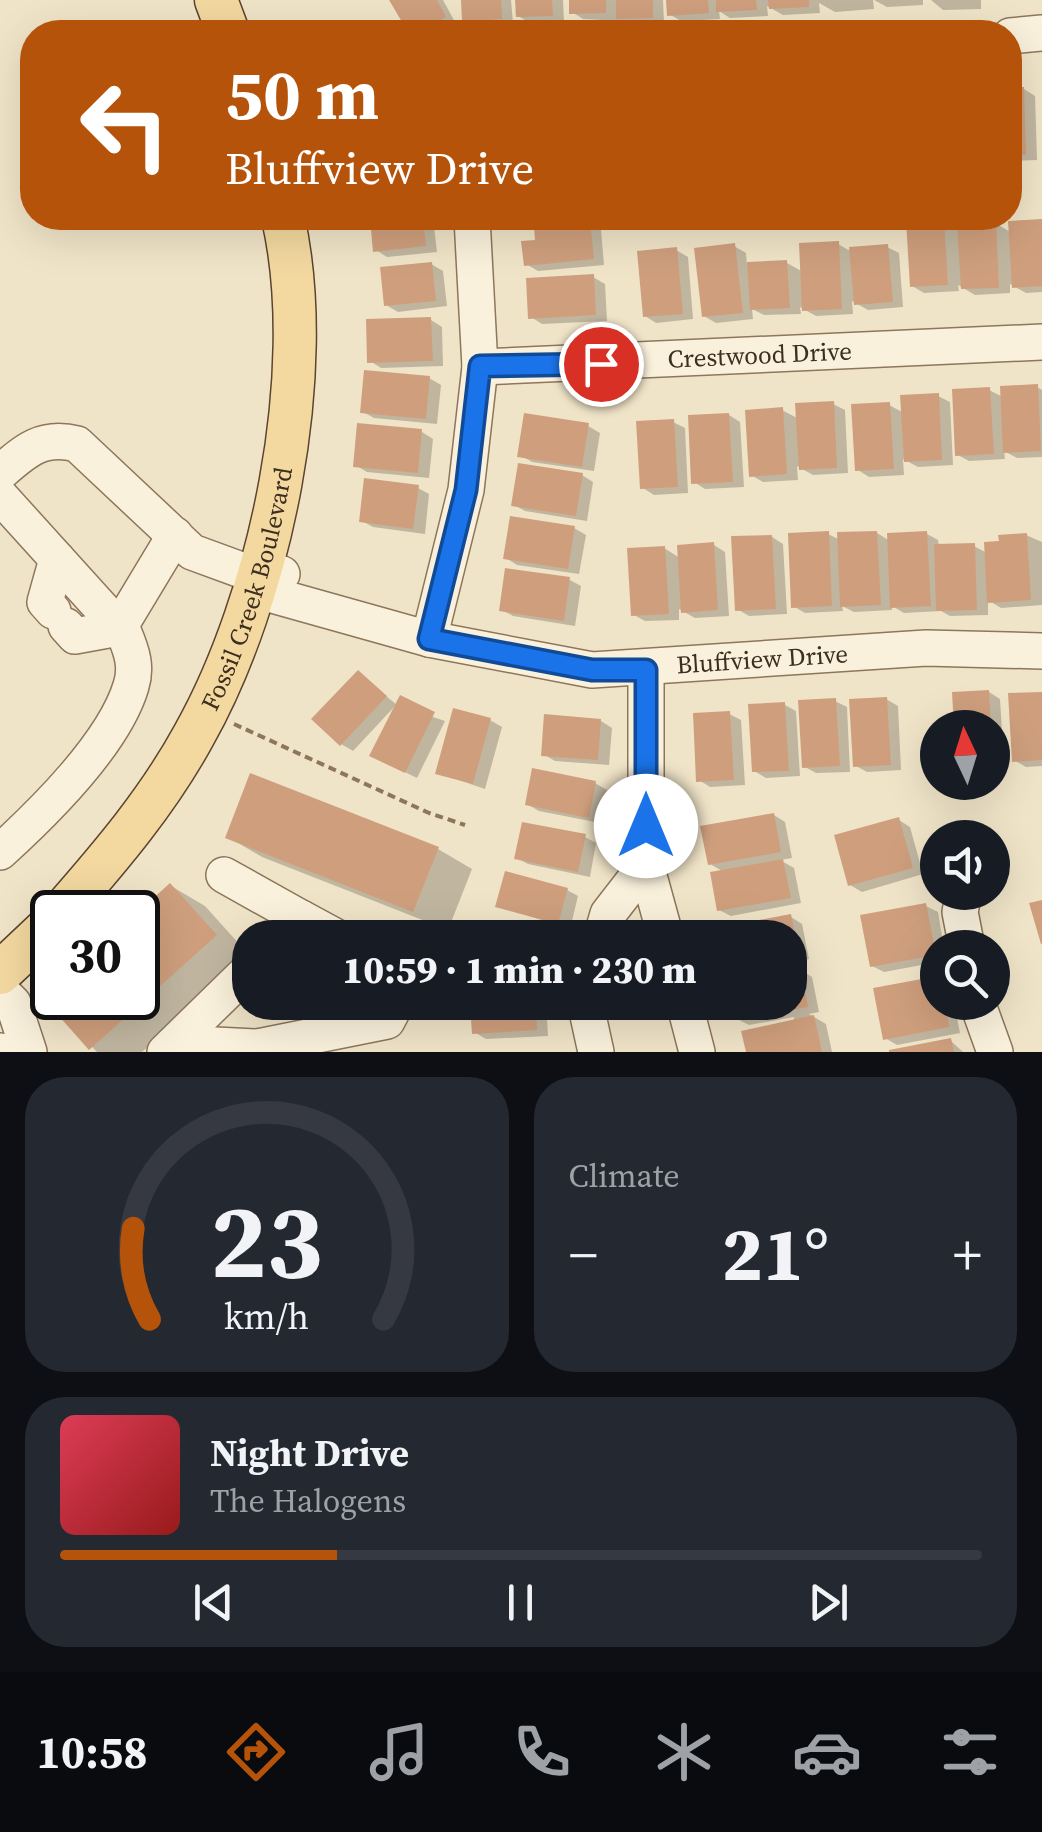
<!DOCTYPE html>
<html lang="en">
<head>
<meta charset="utf-8">
<style>
	:root { --surface:#171b24; --page:#242831; --text:#f1f3f6; --muted:#9ea1a6; --line:#363941; --accent:#b45309 }
	body { margin:0; font-family:"Source Serif 4",serif; background:var(--page); color:var(--text); height:100vh; display:flex; flex-direction:column; font-size:38px; white-space:nowrap }
	* { box-sizing:border-box; margin:0 }
	p { font-size:32px; color:var(--muted) }
	.icon { flex:none; width:55px; height:55px; fill:none; stroke:currentColor; stroke-width:2; stroke-linecap:round; stroke-linejoin:round }
	.map { position:relative; height:1052px; overflow:hidden }
	.panel { display:flex; flex-direction:column; gap:25px; padding:25px; background:#0d0f14; flex:1 }
	.panel>* { flex:none }
	.top-card { position:absolute; left:20px; top:20px; width:1002px; height:210px; border-radius:40px; box-shadow:0 10px 40px #0002; background:#b45309; color:#fff; overflow:hidden }
	.needle { width:65px; rotate:356deg }
	.fabs { position:absolute; left:920px; top:710px; display:grid; gap:20px }
	.fabs a { display:grid; place-items:center; width:90px; height:90px; border-radius:50%; background:var(--surface); box-shadow:0 10px 40px #0002; font-size:50px }
	.speed { position:absolute; left:30px; top:890px; display:flex; gap:20px; font-size:50px; font-weight:700; text-align:center }
	.speed>* { display:grid; place-content:center; width:130px; height:130px; border-radius:50%; background:var(--surface); box-shadow:0 10px 40px #0002; line-height:1 }
	.speed .limit { border:5px solid #111; border-radius:15px; background:#fff; color:#111 }
	.pin { position:absolute; display:grid; place-items:center; width:85px; height:85px; color:#fff; margin:-42px; border:5px solid #fff; border-radius:50%; box-shadow:0 2px 10px #0007 }
	.me { position:absolute; width:110px; margin:-55px; rotate:0deg; stroke-linejoin:round; filter:drop-shadow(0 0 8px #0008) }
	.turn { display:flex; align-items:center; gap:35px; height:210px; padding:0 40px; font-size:45px }
	.turn .icon { width:130px; height:130px; stroke-width:2.5 }
	.turn b { display:block; font-size:70px; line-height:85px }
	.big { font-size:75px; font-weight:800; line-height:1.1 }
	.panel .tile { flex:1; display:flex; flex-direction:column; justify-content:center; gap:15px; min-width:0; padding:0 35px; border-radius:40px; background:var(--page) }
	.panel .dial { align-items:center; gap:0 }
	.dial svg { height:260px; overflow:visible; fill:none; stroke:var(--line); stroke-width:7; stroke-linecap:round; text-anchor:middle }
	.dial text { fill:var(--text); stroke:none }
	.song { display:flex; align-items:center; gap:30px }
	.cover { width:120px; height:120px; border-radius:15px; background:linear-gradient(135deg,hsl(350 70% 55%),hsl(0 70% 35%)) }
	.played { height:10px; border-radius:5px; background:linear-gradient(90deg,var(--accent) 30%,var(--line) 30%) }
	.keys { display:flex; justify-content:space-around; direction:ltr }
	.heat { display:flex; justify-content:space-between; align-items:center; font-size:55px; direction:ltr }
	.panel .tiles { flex:1; display:grid; gap:25px; grid-template-columns:1fr 1fr }
	.tile:last-child { grid-column:span 2 }
	.trip { position:absolute; left:232px; top:920px; width:575px; height:100px; border-radius:40px; background:var(--surface); box-shadow:0 10px 40px #0002; font-weight:800; line-height:100px; text-align:center }
	.tab-bar { display:flex; height:160px; justify-content:space-around; align-items:center; background:#090b0e; color:var(--muted) }
	.tab-bar .icon { width:70px; height:70px }
	.tab-bar .selected { color:var(--accent) }
	.tab-bar b { font-size:45px; color:var(--text) }
	.map>svg:first-child { display:block }
	.shadow { fill:#0003 }
	.building { fill:#cf9f7d }
	.lines { fill:none; stroke-linecap:round; stroke-linejoin:round }
	.minor-casing { stroke:#8d765c; stroke-width:38 }
	.major-casing { stroke:#5b4430; stroke-width:45 }
	.path { stroke:#8d765c; stroke-width:4; stroke-dasharray:8 5; stroke-linecap:butt }
	.minor { stroke:#faf1dc; stroke-width:35 }
	.major { stroke:#f3d9a0; stroke-width:42 }
	.route-casing { stroke:#114b97; stroke-width:25 }
	.route { stroke:#1a73e8; stroke-width:18 }
	.labels { text-anchor:middle; dominant-baseline:central; stroke-width:10; stroke-linejoin:round; paint-order:stroke }
	.street-label { font-size:25px; fill:#3d2e20; stroke:#f7eed8 }
</style>
</head>
<body>
<div class="map">
<svg width="1042" height="1052" viewBox="0 0 1042 1052">
	<rect width="100%" height="100%" fill="#f0e4c8"/>
	<g class="shadow">
		<path d="M392,0H443L456,24L441,32H411Z"/>
		<path d="M463,0H511L513,24L476,27L465,21Z"/>
		<path d="M518,0H563L564,22L530,23L518,16Z"/>
		<path d="M571,0H663L664,23L583,19L572,12Z"/>
		<path d="M669,0H873L874,9L835,12L819,3L820,13L783,15L767,6L768,16L730,18L719,11L720,19L681,21L669,14Z"/>
		<path d="M874,0H923V5L887,7Z"/>
		<path d="M931,0H981V9L943,10Z"/>
		<path d="M1024,89L1035,96L1037,160L1010,161V90Z"/>
		<path d="M372,218H433L437,252L387,257L376,250Z"/>
		<path d="M944,221L960,231L995,223L1012,233L1042,222V292L1026,293L1010,284V293L975,295L958,285L959,291L924,293L912,286Z"/>
		<path d="M590,224L601,230L604,265L538,271L526,264Z"/>
		<path d="M838,244L852,252L887,247L899,253L903,307L868,310L852,301L853,314L816,316L800,307L801,314L764,315L752,309L753,319L716,323L704,316L734,246L746,253L747,265L787,263L803,272Z"/>
		<path d="M676,250L688,257L693,319L656,323L645,316Z"/>
		<path d="M431,264L443,271L447,306L398,312L386,305Z"/>
		<path d="M593,277L605,284L607,321L542,324L531,317Z"/>
		<path d="M431,320L442,327L443,366L381,368L370,361Z"/>
		<path d="M429,378L441,385L437,424L374,418L363,412Z"/>
		<path d="M1037,387L1042,390V457L1017,458L1004,451L1005,459L969,461L958,455L989,390L1003,397Z"/>
		<path d="M938,396L950,402L953,465L918,467L903,459L904,475L869,477L858,470L889,405L904,413Z"/>
		<path d="M833,404L845,410L848,473L813,475L797,466L798,480L763,482L751,475L782,410L799,419Z"/>
		<path d="M729,415L740,422L744,487L705,489L694,482Z"/>
		<path d="M673,422L685,428L688,493L654,495L643,488Z"/>
		<path d="M588,426L600,433L594,471L532,462L520,455Z"/>
		<path d="M422,432L433,439L429,478L367,472L355,465Z"/>
		<path d="M582,475L593,482L587,521L525,511L514,505Z"/>
		<path d="M418,488L429,494L425,534L373,527L362,521Z"/>
		<path d="M574,528L586,535L579,574L517,565L506,558Z"/>
		<path d="M877,533L890,541L927,534L938,540L939,547L974,546L987,553L1026,535L1042,542V605L1001,608L988,600V615L950,616L941,611L904,613L892,606V610L854,612L842,606L843,611L805,613L793,606L828,534L840,540Z"/>
		<path d="M772,537L783,544L787,614L749,616L737,609Z"/>
		<path d="M714,545L725,552L729,616L695,618L679,609V620L645,621L634,615L664,548L680,558Z"/>
		<path d="M570,580L581,586L575,626L513,616L502,610Z"/>
		<path d="M358,673L397,705L445,721L417,778L384,762L396,705L353,751L341,744Z"/>
		<path d="M989,692L1000,699L1004,763L992,764V728H956Z"/>
		<path d="M1042,694V766L1026,767L1014,760Z"/>
		<path d="M886,699L898,706L901,770L867,772L856,766Z"/>
		<path d="M835,701L847,707L850,772L816,773L805,767Z"/>
		<path d="M785,705L796,711L800,776L766,778L754,771Z"/>
		<path d="M729,714L741,720L745,785L710,787L699,780Z"/>
		<path d="M490,720L502,727L485,789L438,773Z"/>
		<path d="M601,721L612,728L609,765L555,761L543,754Z"/>
		<path d="M595,783L607,790L600,823L539,811L527,804Z"/>
		<path d="M774,815L785,822L792,858L780,860L794,868L801,903L731,916L719,910L724,872L710,864Z"/>
		<path d="M899,820L910,827L923,874L862,892L850,885Z"/>
		<path d="M228,837L438,849L472,869L448,930L262,857Z"/>
		<path d="M585,837L596,843L590,877L528,864L517,858Z"/>
		<path d="M171,886L205,906L250,956L142,1052H97L45,997L52,991V998H138V915Z"/>
		<path d="M567,890L578,896L570,929L498,906Z"/>
		<path d="M926,906L938,912L944,948H938V962L884,972L872,966Z"/>
		<path d="M791,917L802,924L809,959L790,963Z"/>
		<path d="M801,970L812,977L819,1012L809,1014L826,1024L832,1052H748L794,1022V1017L749,1025L737,1019L790,1002V972Z"/>
		<path d="M473,1002H546L548,1036L486,1039L474,1032Z"/>
		<path d="M938,1002H954L960,1033L897,1045L885,1038Z"/>
		<path d="M951,1041L963,1052H892Z"/>
	</g>
	<g class="building">
		<path d="M389,0H437L446,17L419,32H408Z"/>
		<path d="M461,0H501L502,19L462,22Z"/>
		<path d="M515,0H552L553,16L516,17Z"/>
		<path d="M569,0H606V13L569,14Z"/>
		<path d="M616,0H653V18L616,19Z"/>
		<path d="M666,0H708L709,13L667,16Z"/>
		<path d="M716,0H756L757,10L716,12Z"/>
		<path d="M768,0H809V7L769,9Z"/>
		<path d="M1010,87H1024L1026,155H1010Z"/>
		<path d="M370,218H423L426,246L373,252Z"/>
		<path d="M944,219L948,285L910,287L906,220Z"/>
		<path d="M1042,219V286L1012,288L1008,221Z"/>
		<path d="M590,221L594,259L524,266L521,241L535,240L534,226Z"/>
		<path d="M996,221L999,288L961,289L957,223Z"/>
		<path d="M839,241L842,309L802,311L799,243Z"/>
		<path d="M735,243L743,313L702,317L694,248Z"/>
		<path d="M888,244L893,302L854,305L849,247Z"/>
		<path d="M677,247L683,314L643,317L637,251Z"/>
		<path d="M787,260L790,308L750,310L747,262Z"/>
		<path d="M432,262L436,301L384,306L380,267Z"/>
		<path d="M594,274L596,315L528,319L526,278Z"/>
		<path d="M431,317L433,361L367,363L366,319Z"/>
		<path d="M364,370L430,376L426,419L360,413Z"/>
		<path d="M1038,384L1041,451L1003,453L1000,386Z"/>
		<path d="M990,387L994,454L955,456L952,389Z"/>
		<path d="M939,393L942,460L904,462L900,395Z"/>
		<path d="M834,401L837,468L799,470L795,403Z"/>
		<path d="M890,402L894,469L855,471L851,404Z"/>
		<path d="M783,407L787,474L749,477L745,410Z"/>
		<path d="M524,413L589,423L582,467L517,457Z"/>
		<path d="M729,413L733,482L691,484L688,415Z"/>
		<path d="M674,419L678,487L640,489L636,421Z"/>
		<path d="M357,423L422,429L418,473L353,467Z"/>
		<path d="M518,463L583,473L576,516L511,506Z"/>
		<path d="M364,478L419,485L413,529L359,522Z"/>
		<path d="M510,516L575,526L568,569L503,559Z"/>
		<path d="M829,531L832,606L791,608L788,533Z"/>
		<path d="M877,531L881,605L840,607L837,532Z"/>
		<path d="M927,531L931,606L890,608L887,533Z"/>
		<path d="M1027,533L1031,600L987,603L984,542L999,541L998,535Z"/>
		<path d="M772,535L776,609L735,611L731,536Z"/>
		<path d="M714,542L718,610L681,613L677,545Z"/>
		<path d="M975,543L977,610L936,611L934,544Z"/>
		<path d="M665,546L669,614L631,616L627,548Z"/>
		<path d="M505,568L570,577L564,621L499,611Z"/>
		<path d="M358,670L387,696L340,746L311,719Z"/>
		<path d="M989,690L991,728H954L952,692Z"/>
		<path d="M1042,692V760L1012,762L1008,693Z"/>
		<path d="M400,695L435,712L405,773L369,756Z"/>
		<path d="M887,697L891,765L853,767L849,699Z"/>
		<path d="M836,698L840,766L802,768L798,700Z"/>
		<path d="M785,702L789,771L752,772L748,704Z"/>
		<path d="M453,708L491,718L473,784L435,774Z"/>
		<path d="M730,711L734,780L696,782L693,713Z"/>
		<path d="M544,714L601,719L598,760L541,756Z"/>
		<path d="M532,768L596,781L589,818L525,805Z"/>
		<path d="M250,773L439,847L413,912L225,838Z"/>
		<path d="M774,813L781,852L708,865L700,826Z"/>
		<path d="M899,817L913,868L848,886L834,835Z"/>
		<path d="M522,822L586,834L578,872L514,859Z"/>
		<path d="M783,859L791,898L717,911L710,872Z"/>
		<path d="M505,871L568,888L558,924L495,907Z"/>
		<path d="M170,883L217,935L89,1050L42,997L52,988V998H138V912Z"/>
		<path d="M1042,900V944H1041L1029,903Z"/>
		<path d="M926,903L936,955L870,967L860,915Z"/>
		<path d="M791,914L798,953L790,955V938H719L717,928Z"/>
		<path d="M481,926L534,936V938H479Z"/>
		<path d="M801,968L808,1007L735,1020L731,1002H790V970Z"/>
		<path d="M938,976V1002H945L949,1027L883,1040L873,988Z"/>
		<path d="M470,1002H536L537,1030L472,1034Z"/>
		<path d="M814,1015L822,1052H746L741,1031Z"/>
		<path d="M951,1038L954,1052H889V1050Z"/>
	</g>
	<g class="lines">
		<defs>
			<g id="minor">
				<path d="M1010,36L1042,33"/>
				<path id="s1" d="M480,367L1042,342"/>
				<path d="M0,473C25,451 42,435 77,444L192,552L263,578L274,571L282,574"/>
				<path d="M0,496L124,633C132,652 137,667 131,686C114,743 43,813 0,852"/>
				<path id="s2" d="M263,578L265,593L429,639L592,670L926,648L1042,651"/>
				<path d="M53,611L45,602L57,559"/>
				<path d="M66,626L75,636L119,628L175,535"/>
				<path d="M429,639L466,490L480,367L472,218"/>
				<path d="M646,670V865L666,938"/>
				<path d="M224,875L301,918"/>
				<path d="M964,892L960,912L967,948"/>
				<path d="M282,938L301,918L338,938"/>
				<path d="M601,938L608,914L646,865"/>
				<path d="M0,990L13,1003L29,1052"/>
				<path d="M585,1002L596,1052"/>
				<path d="M684,1002L697,1052"/>
				<path d="M977,1002L995,1052"/>
				<path d="M176,1043L258,1047L387,1021L397,1002"/>
				<path d="M0,1051L1,1052"/>
				<path d="M165,1052L250,969"/>
			</g>
			<g id="major">
				<path d="M216,0L228,32"/>
				<path id="s3" d="M62,912C111,856 158,801 194,735C271,598 318,372 283,218"/>
				<path d="M0,973L52,924"/>
			</g>
		</defs>
		<use href="#minor" class="minor-casing"/>
		<use href="#major" class="major-casing"/>
		<path class="path" d="M234,724L429,813L465,825"/>
		<use href="#minor" class="minor"/>
		<use href="#major" class="major"/>
	</g>
	<g class="lines">
		<defs>
			<path id="route" d="M601,364L480,366L466,490L429,639L592,670H646V826"/>
		</defs>
		<use href="#route" class="route-casing"/>
		<use href="#route" class="route"/>
	</g>
	<g class="labels">
		<g class="street-label">
			<text stroke="none"><textPath href="#s1" startOffset="280">Crestwood Drive</textPath></text>
			<text stroke="none"><textPath href="#s3" startOffset="378">Fossil Creek Boulevard</textPath></text>
			<text stroke="none"><textPath href="#s2" startOffset="522">Bluffview Drive</textPath></text>
		</g>
	</g>
</svg>
<div class="fabs">
<a><svg class="needle" viewBox="-14 -14 28 28"><path d="M0-13l5 13h-10z" fill="#e53935"/><path d="M0 13l5-13h-10z" fill="#9ea1a6"/></svg></a>
<a><svg class="icon" aria-label="sound" viewBox="0 0 24 24"><path d="M4 9h4l5-4v14l-5-4H4zM17 9q2 3 0 6"/></svg></a>
<a><svg class="icon" aria-label="search" viewBox="0 0 24 24"><circle cx="10" cy="10" r="6"/><path d="M15 15l6 6"/></svg></a>
</div>
<div class="speed"><div class="limit">30</div></div>
<div class="pin" style="left:601px;top:364px;background:#d93025"><svg class="icon" aria-label="arrive" viewBox="0 0 24 24"><path d="M6 21V4h12l-3 4 3 4H6"/></svg></div>
<svg class="me" style="left:646px;top:826px" viewBox="-20 -20 40 40"><circle r="19" fill="#fff"/><path d="M0-13L10 11 0 6-10 11z" fill="#1a73e8"/></svg>
<div class="trip">10:59 · 1 min · 230 m</div>
<div class="top-card">
<div class="turn"><svg class="icon" aria-label="left" viewBox="0 0 24 24"><path d="M17 20v-9H6M10 6l-5 5 5 5"/></svg><div><b>50 m</b>Bluffview Drive</div></div>
</div>
</div>
<section class="panel">
<div class="tiles">
<div class="tile dial"><svg viewBox="0 0 100 80">
<path d="M14 69A42 42 0 1 1 86 69"/>
<path d="M14 69A42 42 0 0 1 9 41" stroke="#b45309"/>
<text x="50" y="56" font-size="32" font-weight="700">23</text>
<text x="50" y="72" font-size="11">km/h</text>
</svg></div>
<div class="tile"><p>Climate</p>
<div class="heat"><a>−</a><b class="big">21°</b><a>+</a></div>
</div>
<div class="tile">
<div class="song"><i class="cover"></i><div><b>Night Drive</b><p>The Halogens</p></div></div>
<div class="played"></div>
<div class="keys"><svg class="icon" aria-label="previous" viewBox="0 0 24 24"><path d="M18 5L8 12l10 7zM5 5v14"/></svg><svg class="icon" aria-label="pause" viewBox="0 0 24 24"><path d="M8 5v14M16 5v14"/></svg><svg class="icon" aria-label="next" viewBox="0 0 24 24"><path d="M6 5l10 7-10 7zM19 5v14"/></svg></div>
</div>
</div>
</section>
<nav class="tab-bar">
<b>10:58</b>
<svg class="icon selected" aria-label="directions" viewBox="0 0 24 24"><path d="M12 3l9 9-9 9-9-9zM9 14v-3h6M13 9l2 2-2 2"/></svg>
<svg class="icon" aria-label="music" viewBox="0 0 24 24"><path d="M9 18V5l10-2v13"/><circle cx="6" cy="18" r="3"/><circle cx="16" cy="16" r="3"/></svg>
<svg class="icon" aria-label="phone" viewBox="0 0 24 24"><path d="M5 4h4l2 5-3 2q2 4 5 5l2-3 5 2v4C11 20 4 13 5 4z"/></svg>
<svg class="icon" aria-label="climate" viewBox="0 0 24 24"><path d="M12 3v18M4 7l16 10M4 17L20 7"/></svg>
<svg class="icon" aria-label="car" viewBox="0 0 24 24"><path d="M5 17H2v-5l4-1 3-4h7l3 4 3 1v5h-3M9 17h6M6 11h13"/><circle cx="7" cy="17" r="2"/><circle cx="17" cy="17" r="2"/></svg>
<svg class="icon" aria-label="filters" viewBox="0 0 24 24"><path d="M4 7h16M4 17h16"/><circle cx="9" cy="7" r="2"/><circle cx="15" cy="17" r="2"/></svg>
</nav>
</body>
</html>
